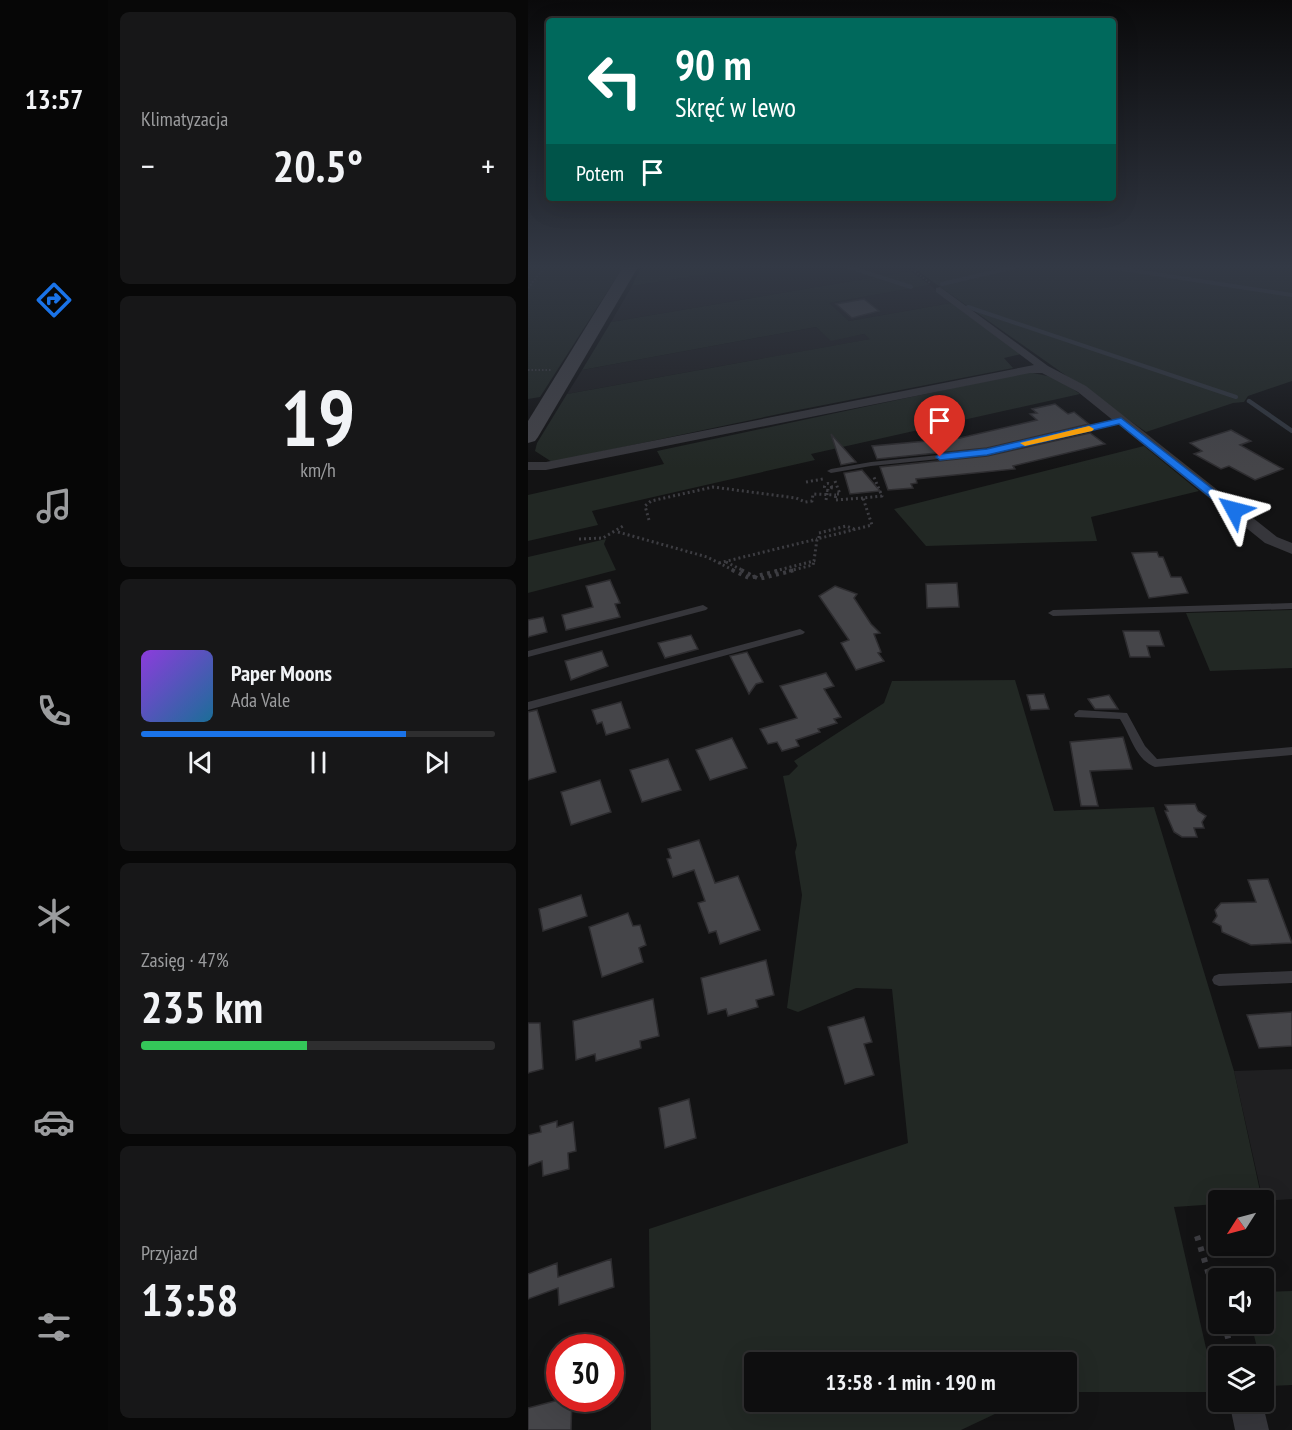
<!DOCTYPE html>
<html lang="pl">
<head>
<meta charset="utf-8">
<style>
	:root { --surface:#0e0e0f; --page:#171718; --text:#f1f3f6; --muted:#9b9c9e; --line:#2e2e2f; --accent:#1a73e8 }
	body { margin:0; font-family:"PT Sans Narrow",sans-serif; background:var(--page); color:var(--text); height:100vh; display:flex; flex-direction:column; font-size:22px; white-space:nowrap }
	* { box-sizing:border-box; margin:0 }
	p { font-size:20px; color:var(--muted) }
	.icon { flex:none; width:33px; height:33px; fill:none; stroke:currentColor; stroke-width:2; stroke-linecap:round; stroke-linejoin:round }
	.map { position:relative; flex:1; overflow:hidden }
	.side { display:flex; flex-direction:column; gap:12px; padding:12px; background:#080808; width:420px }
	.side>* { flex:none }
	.top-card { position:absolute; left:18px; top:18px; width:570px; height:183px; border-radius:6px; box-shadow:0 6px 24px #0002,0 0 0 2px var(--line); background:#00695c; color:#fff; overflow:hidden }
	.needle { width:39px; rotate:234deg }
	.controls { position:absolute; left:680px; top:1190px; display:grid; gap:12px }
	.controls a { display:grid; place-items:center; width:66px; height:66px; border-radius:6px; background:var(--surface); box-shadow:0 6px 24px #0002,0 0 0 2px var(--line); font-size:30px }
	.speed { position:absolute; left:18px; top:1334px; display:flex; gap:12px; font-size:30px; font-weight:700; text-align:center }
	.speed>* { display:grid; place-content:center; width:78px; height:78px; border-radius:50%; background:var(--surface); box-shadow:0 6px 24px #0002,0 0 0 2px var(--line); line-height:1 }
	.speed .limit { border:9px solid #d22; background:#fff; color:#111 }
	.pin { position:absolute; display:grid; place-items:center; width:51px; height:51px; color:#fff; margin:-62px -26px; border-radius:50% 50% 50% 0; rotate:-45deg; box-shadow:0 0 6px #0007 }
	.pin .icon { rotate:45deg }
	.me { position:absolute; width:66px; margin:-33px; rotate:308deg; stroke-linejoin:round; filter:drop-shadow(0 0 4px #0008) }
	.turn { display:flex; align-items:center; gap:21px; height:126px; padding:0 30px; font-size:27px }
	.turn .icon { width:78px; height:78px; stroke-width:2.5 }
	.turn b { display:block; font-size:42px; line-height:51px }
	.then { display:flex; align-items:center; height:57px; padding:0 30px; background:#0003; gap:12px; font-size:22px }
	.big { font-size:45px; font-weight:700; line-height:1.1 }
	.side .tile { flex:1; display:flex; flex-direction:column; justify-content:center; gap:9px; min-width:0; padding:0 21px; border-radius:9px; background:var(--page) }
	.side .dial { align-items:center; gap:0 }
	.dial b { font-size:78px; line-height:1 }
	.song { display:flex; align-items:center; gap:18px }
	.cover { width:72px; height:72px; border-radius:9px; background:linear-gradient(135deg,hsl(270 70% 55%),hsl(200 70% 35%)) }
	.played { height:6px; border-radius:3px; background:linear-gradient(90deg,var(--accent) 75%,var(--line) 75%) }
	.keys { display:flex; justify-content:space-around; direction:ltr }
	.heat { display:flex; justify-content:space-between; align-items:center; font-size:33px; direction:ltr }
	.charge { height:9px; border-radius:4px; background:linear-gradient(90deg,#34c759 47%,var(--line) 0) }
	.trip { position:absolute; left:216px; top:1352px; width:333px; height:60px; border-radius:6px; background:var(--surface); box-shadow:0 6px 24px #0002,0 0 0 2px var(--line); font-weight:700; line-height:60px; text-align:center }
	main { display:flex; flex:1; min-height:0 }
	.tab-bar { display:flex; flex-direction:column; width:108px; justify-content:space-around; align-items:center; background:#060606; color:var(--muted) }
	.tab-bar .icon { width:42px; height:42px }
	.tab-bar .selected { color:var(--accent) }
	.tab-bar b { font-size:27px; color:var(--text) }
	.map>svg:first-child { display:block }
	.built { fill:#1f1f21 }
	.green { fill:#222824 }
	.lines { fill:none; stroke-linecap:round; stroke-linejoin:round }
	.stream-far1 { stroke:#32373f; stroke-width:4 }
	.stream { stroke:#32373f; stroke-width:4.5 }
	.building { fill:#454549; stroke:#2e2d30; stroke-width:1.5 }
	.path-far3 { stroke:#3d3d42; stroke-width:2; stroke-dasharray:1.5 2; stroke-linecap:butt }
	.path-far2 { stroke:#3d3d42; stroke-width:3; stroke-dasharray:2 3; stroke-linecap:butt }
	.path-far1 { stroke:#3d3d42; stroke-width:4; stroke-dasharray:3 4.5; stroke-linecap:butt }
	.path { stroke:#3d3d42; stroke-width:6; stroke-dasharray:4.5 7; stroke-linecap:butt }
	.lane { fill:#36363b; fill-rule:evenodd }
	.street { fill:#36363b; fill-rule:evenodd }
	.secondary { fill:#434348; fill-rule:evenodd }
	.route { fill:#1a73e8; stroke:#114b97; stroke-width:1.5 }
	.slow { fill:#f59e0b }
</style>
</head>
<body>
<main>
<nav class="tab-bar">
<b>13:57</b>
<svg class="icon selected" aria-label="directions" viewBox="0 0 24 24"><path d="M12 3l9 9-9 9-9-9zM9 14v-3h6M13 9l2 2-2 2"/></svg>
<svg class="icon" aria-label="music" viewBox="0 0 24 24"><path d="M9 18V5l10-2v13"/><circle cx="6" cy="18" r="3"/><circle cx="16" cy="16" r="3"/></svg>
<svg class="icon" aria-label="phone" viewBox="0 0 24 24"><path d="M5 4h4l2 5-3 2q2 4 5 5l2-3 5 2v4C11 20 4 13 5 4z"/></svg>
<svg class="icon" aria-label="climate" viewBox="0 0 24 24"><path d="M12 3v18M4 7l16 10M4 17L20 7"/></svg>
<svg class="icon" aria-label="car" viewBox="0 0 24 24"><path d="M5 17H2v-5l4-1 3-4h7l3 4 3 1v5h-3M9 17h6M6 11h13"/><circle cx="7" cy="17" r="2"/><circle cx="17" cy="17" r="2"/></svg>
<svg class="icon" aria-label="filters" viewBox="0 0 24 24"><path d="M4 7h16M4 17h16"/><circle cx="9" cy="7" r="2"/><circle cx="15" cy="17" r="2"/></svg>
</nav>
<section class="side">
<div class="tile"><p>Klimatyzacja</p>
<div class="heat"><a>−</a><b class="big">20.5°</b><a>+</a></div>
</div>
<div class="tile dial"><b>19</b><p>km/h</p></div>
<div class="tile">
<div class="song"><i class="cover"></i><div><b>Paper Moons</b><p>Ada Vale</p></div></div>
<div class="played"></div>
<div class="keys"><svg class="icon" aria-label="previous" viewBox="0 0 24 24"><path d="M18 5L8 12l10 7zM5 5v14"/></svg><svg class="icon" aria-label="pause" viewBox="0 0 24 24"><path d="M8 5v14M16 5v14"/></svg><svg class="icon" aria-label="next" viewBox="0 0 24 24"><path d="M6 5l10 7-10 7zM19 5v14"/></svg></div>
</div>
<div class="tile"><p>Zasięg · 47%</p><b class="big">235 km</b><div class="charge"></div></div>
<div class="tile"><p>Przyjazd</p><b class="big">13:58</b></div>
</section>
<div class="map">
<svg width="764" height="1430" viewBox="0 0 764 1430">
	<rect width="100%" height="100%" fill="#131314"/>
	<g class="built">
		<path d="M224,267H378L383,271L83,322L104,286Z"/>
		<path d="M402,285L423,303L321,321L300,303Z"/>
		<path d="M288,327L303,340L336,334L343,339L39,394L54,370Z"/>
		<path d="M764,1069V1199L735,1201L706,1071Z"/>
	</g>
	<g class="green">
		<path d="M0,267H95L12,397L0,399Z"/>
		<path d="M113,267H224L104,286Z"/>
		<path d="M384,267H764V381L720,396L716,402L705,403L618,432Z"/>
		<path d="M383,271L402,285L301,303L321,321L423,303L493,354L476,358L485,368L265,411L24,462L7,451L9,443L39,394L342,339L336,334L303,341L288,327L54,370L83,322Z"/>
		<path d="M500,372L529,378L552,394L283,454L287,460L64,511L70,525L0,541V495L136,464L129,451Z"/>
		<path d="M616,446L671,491L563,517L569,541L398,546L366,509Z"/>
		<path d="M78,539L76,544L88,570L0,593V557Z"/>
		<path d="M764,610V668L682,671L658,613Z"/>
		<path d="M487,680L526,811L626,807L706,1071L734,1200H690V1204L646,1207L688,1392H539L538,1362H226V1401H489L488,1404L433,1430H123L121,1229L380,1143L364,989L328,988L270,1012L259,1008L274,895L267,852L269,845L255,776L261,775L270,766L266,761L356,703L364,681Z"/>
		<path d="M764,1291V1385L739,1386L735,1356H731L723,1323H735V1292Z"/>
	</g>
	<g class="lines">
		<g class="stream-far1">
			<path d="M321,267L383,287"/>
			<path d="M582,267L764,295"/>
			<path d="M414,284L486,267"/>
			<path d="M440,307L708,397"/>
		</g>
		<path class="stream" d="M721,401L764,431"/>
	</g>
	<g class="building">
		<path d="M336,299L351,311L324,318L308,304Z"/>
		<path d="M527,404L540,414L546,412L561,424L459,448L349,459L344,446L432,438L509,420L502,414L509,413L504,409Z"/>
		<path d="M703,430L723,441L712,445L755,469L727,480L701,466L693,469L666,454L674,451L662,443Z"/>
		<path d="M562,433L577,444L485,466L487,469L388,479L389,483L383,484L385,488L360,490L352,467L459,456Z"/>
		<path d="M303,434L328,462L313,465Z"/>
		<path d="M334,470L352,491L322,494L316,473Z"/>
		<path d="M629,552L631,557H635L643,577H653L660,593L621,598L604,553Z"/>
		<path d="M82,580L92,603L87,604L92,617L38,630L34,615L65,607L58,586Z"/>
		<path d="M429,583L431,607L399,608L398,584Z"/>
		<path d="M307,586L329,594L326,598L343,624L352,633L346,634L353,652L350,653L356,661L328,670L313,643L321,640L291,596Z"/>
		<path d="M15,617L19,632L0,637V620Z"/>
		<path d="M595,631H631L636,646H619L622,657H602Z"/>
		<path d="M163,635L170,649L137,658L130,643Z"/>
		<path d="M74,651L80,666L43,680L37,661Z"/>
		<path d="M219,652L235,682L228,684L221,694L202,656Z"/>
		<path d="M298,673L306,686L296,689L313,717L306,719L309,723L290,729L292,732L268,740L271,746L254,751L249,742L240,744L232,729L269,718L252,686Z"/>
		<path d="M516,694L521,709L503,710L499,695Z"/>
		<path d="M581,695L590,709H567L560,699Z"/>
		<path d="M93,702L102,728L78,735L74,722L69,724L64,710Z"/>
		<path d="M9,710L28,772L0,780V712Z"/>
		<path d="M595,737L604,769L562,771L570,806H553L542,742Z"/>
		<path d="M204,738L219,768L182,780L168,750Z"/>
		<path d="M140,759L153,790L114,802L102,770Z"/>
		<path d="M72,780L83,812L43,825L33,792Z"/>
		<path d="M667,804L670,811L678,816L674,822L676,828H666L669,837H654L646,832L637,811H640L637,805Z"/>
		<path d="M171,840L187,883L210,876L232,930L192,944L188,931L181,933L170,903L177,901L166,870L145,877L139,859L143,858L140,849Z"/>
		<path d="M740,879L764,943L723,945L694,932L693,926L685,922L689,916L687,910L693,903L728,902L720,880Z"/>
		<path d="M53,895L59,916L15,931L11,909Z"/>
		<path d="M100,913L105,926L112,925L118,945L111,948L115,962L74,977L61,927Z"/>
		<path d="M238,960L246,995L228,1000L230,1007L200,1016L198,1009L180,1014L173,978Z"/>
		<path d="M125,999L131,1036L112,1041L113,1048L68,1061L67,1054L48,1060L45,1021Z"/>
		<path d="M764,1012V1046L731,1048L719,1015Z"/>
		<path d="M336,1017L344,1042L336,1044L346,1075L317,1084L300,1027Z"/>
		<path d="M0,1023H12L15,1069L0,1073Z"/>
		<path d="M161,1099L168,1138L137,1148L131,1108Z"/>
		<path d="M29,1121V1127L45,1122L48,1151L40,1153L41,1169L15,1176L14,1161L0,1166V1135L13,1132L12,1126Z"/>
		<path d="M83,1259L86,1287L31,1305L30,1288L0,1299V1274L29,1263L30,1277Z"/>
		<path d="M38,1398H44L43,1430H0V1408Z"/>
	</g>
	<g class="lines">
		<g class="path-far3">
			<path d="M381,267L402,283"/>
			<path d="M0,288L17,267"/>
			<path d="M0,370H23"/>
		</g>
		<g class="path-far2">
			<path d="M307,481L312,494H308L307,500L335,498"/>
			<path d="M278,482L295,479"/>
			<circle cx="300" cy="487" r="3.5"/>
			<path d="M298,500L300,489"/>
			<path d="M121,520L117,506L123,501L185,487L268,498L277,502L284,501L285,494L308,495"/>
			<path d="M90,532L179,557L207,571"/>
			<path d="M291,538V533L318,526L326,529"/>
			<path d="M51,539L75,538L95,526"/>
			<path d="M198,562L216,571"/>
			<path d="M191,563L289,539"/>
			<path d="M247,571L286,561L289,539L344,525L335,498L354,496L345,475"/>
			<path d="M261,571L285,565L286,561"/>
		</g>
		<g class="path-far1">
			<path d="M204,570L221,578L253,570"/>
			<path d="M213,570L231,579L267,570"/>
		</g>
		<g class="path">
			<path d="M669,1236L690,1304"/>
			<path d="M696,1323L705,1356"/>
		</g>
		<g class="lane">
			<path d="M593,419L597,421L596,423L459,454L343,466L303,473L299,471L303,469L343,462L459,450Z"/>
			<path d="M764,603V609L525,616L520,613L525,610Z"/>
			<path d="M175,605L180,608L178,610L0,657V651Z"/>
			<path d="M272,629L277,632L275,634L0,710V702Z"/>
			<path d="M551,710L599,713L617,746L629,759L764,747V755L627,767C607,759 603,736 592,719L547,717L546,714Z"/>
			<path d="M764,971V983L691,986L686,984L684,980L686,976L691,974Z"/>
		</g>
		<g class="street">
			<path d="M412,287L520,366L558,386L749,537L764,543V554L737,543L550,392L514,373H502L18,470H0V462H18L506,365L408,292V288Z"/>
			<path d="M704,1401H734L741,1430H707L702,1406Z"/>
		</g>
		<path class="secondary" d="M95,267H110L10,437L7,441L0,443V421Z"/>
	</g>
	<linearGradient id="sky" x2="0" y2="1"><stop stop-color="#0a0a0b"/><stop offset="0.57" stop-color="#333945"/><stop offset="1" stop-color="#333945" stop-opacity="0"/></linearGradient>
	<rect width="764" height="468" fill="url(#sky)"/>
	<path class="route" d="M593,418L709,508V513H702L591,424L459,455L412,460L408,457L412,454L459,449Z"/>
	<path class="slow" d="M561,426L566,429L564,431L497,446L492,443Z"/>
</svg>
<div class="controls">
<a><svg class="needle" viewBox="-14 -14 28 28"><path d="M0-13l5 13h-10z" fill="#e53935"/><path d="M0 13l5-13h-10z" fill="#9b9c9e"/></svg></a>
<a><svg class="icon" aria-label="sound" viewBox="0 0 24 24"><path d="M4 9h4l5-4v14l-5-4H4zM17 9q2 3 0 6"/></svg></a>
<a><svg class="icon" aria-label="layers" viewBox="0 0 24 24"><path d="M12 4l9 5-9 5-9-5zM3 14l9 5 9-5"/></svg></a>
</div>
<div class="speed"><div class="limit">30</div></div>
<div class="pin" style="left:412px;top:457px;background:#d93025"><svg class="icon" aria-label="arrive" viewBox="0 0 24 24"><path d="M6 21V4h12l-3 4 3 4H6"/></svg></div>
<svg class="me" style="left:706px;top:510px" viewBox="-20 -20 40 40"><path d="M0-17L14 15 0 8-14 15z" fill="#1a73e8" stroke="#fff" stroke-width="4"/></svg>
<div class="trip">13:58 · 1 min · 190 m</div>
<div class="top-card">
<div class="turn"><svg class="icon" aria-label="left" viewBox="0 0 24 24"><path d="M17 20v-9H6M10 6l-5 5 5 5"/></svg><div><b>90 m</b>Skręć w lewo</div></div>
<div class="then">Potem<svg class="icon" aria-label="arrive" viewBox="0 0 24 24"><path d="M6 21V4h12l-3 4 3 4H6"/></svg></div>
</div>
</div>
</main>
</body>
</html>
